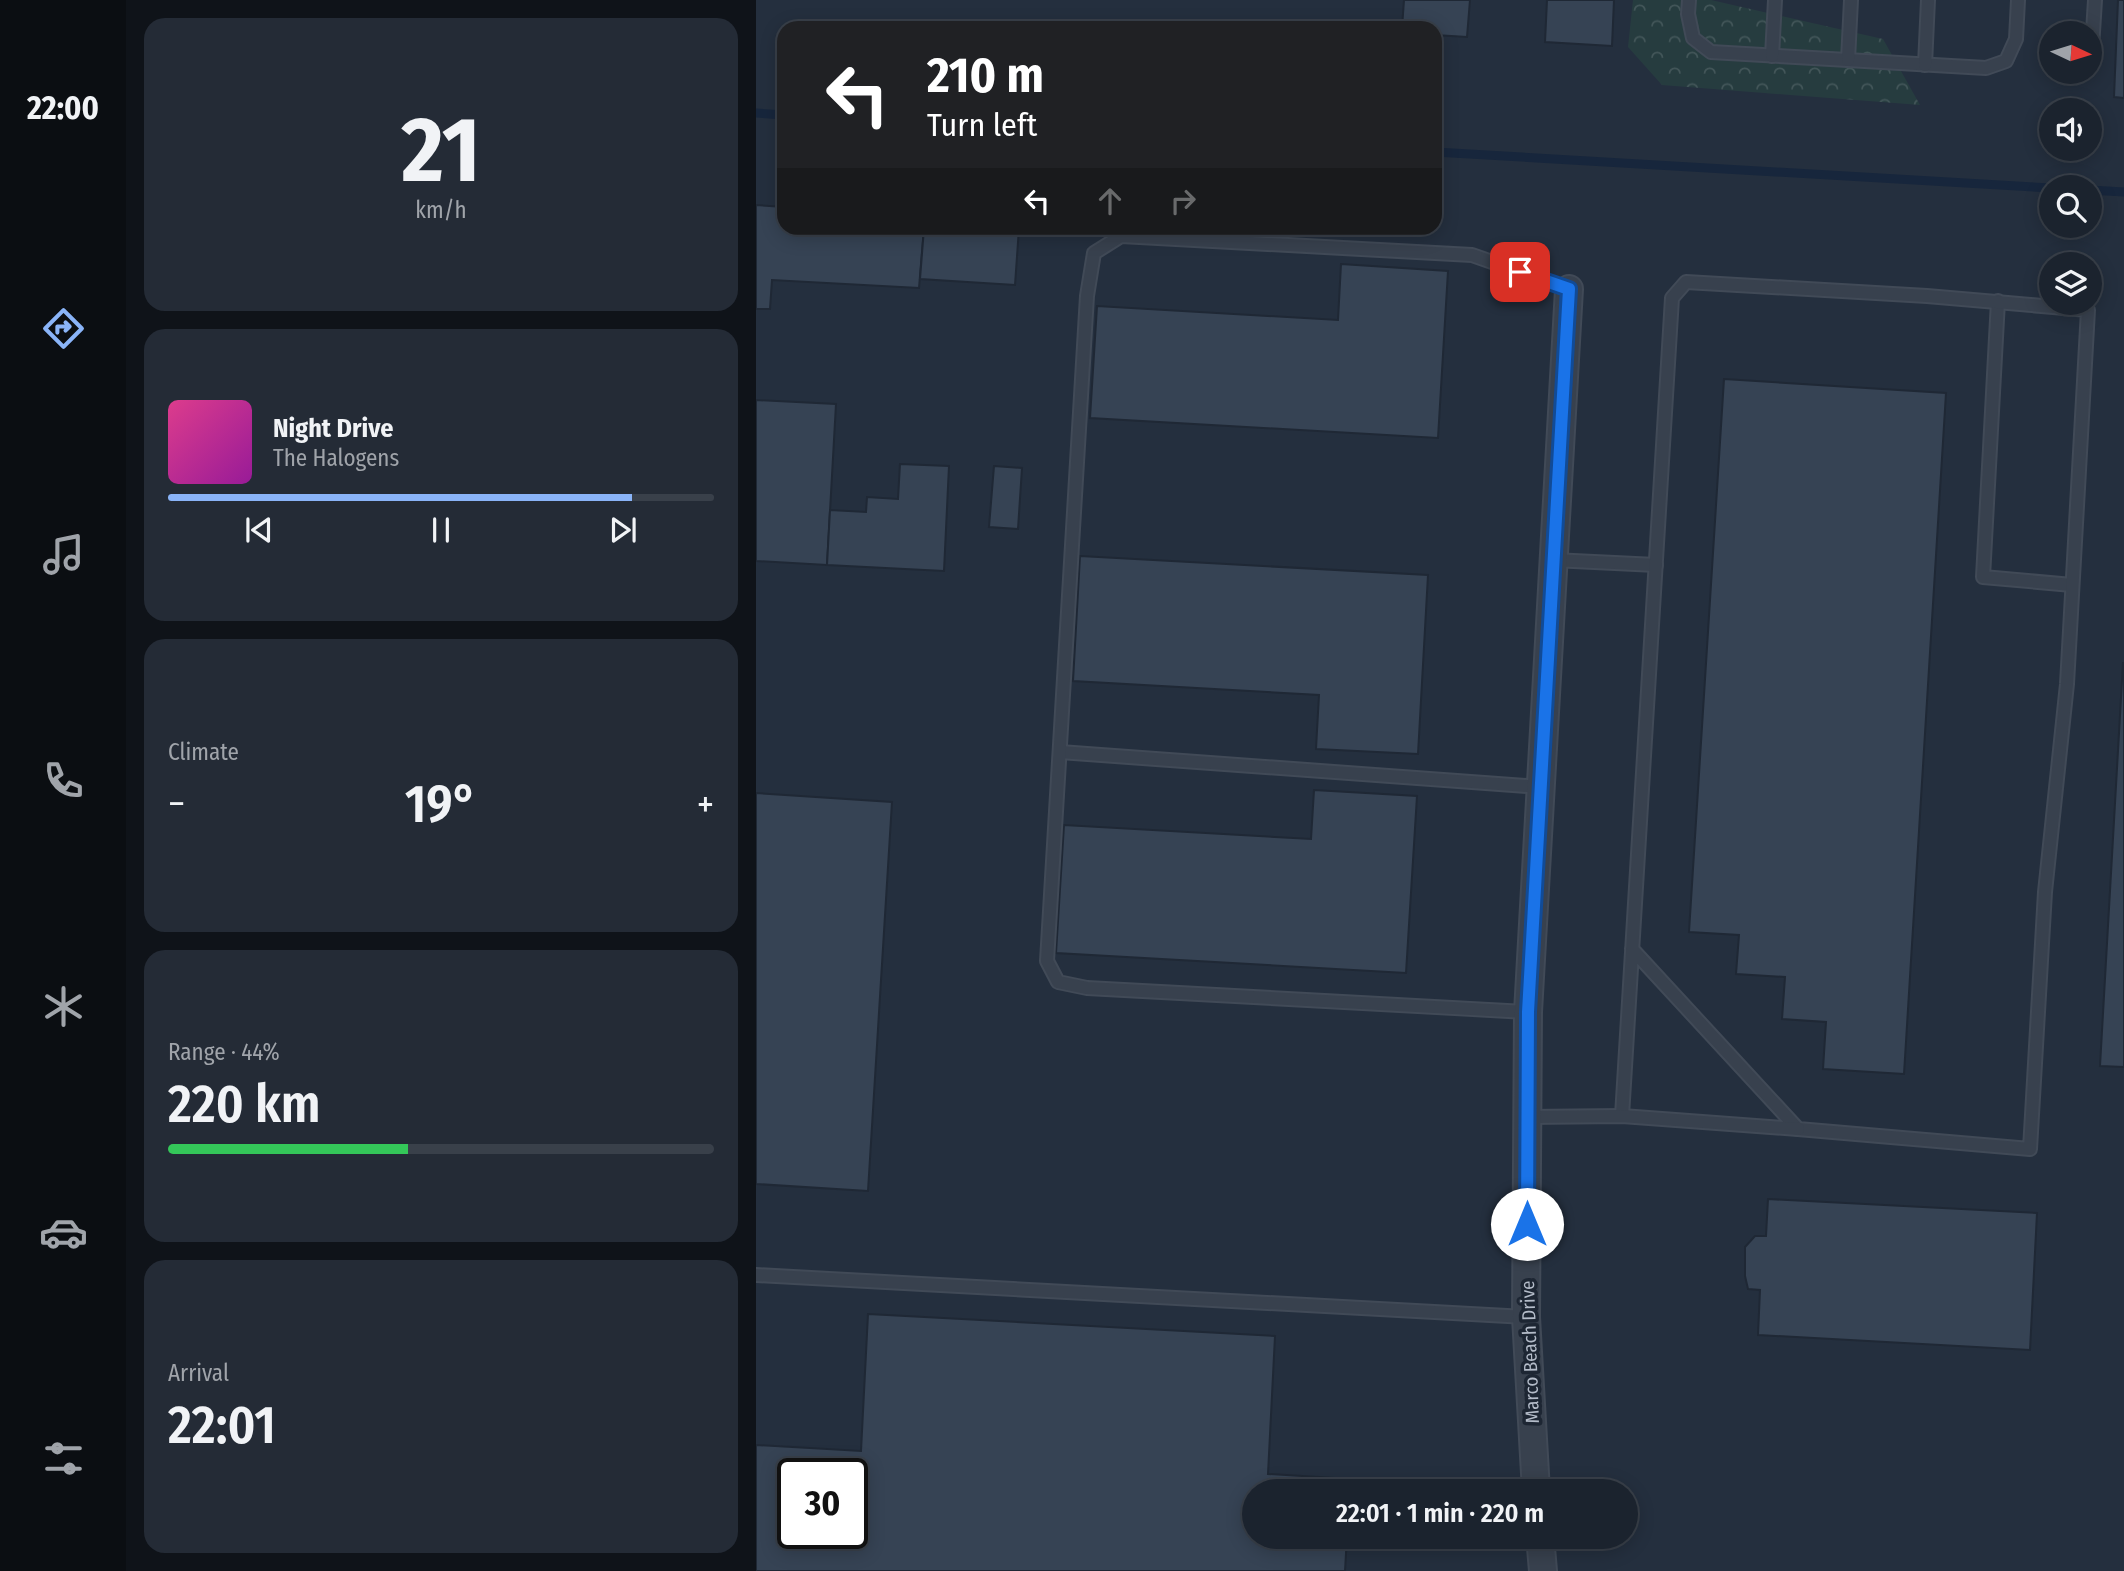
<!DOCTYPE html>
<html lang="en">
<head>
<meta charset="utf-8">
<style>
	:root { --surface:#1b232e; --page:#242b36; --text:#f1f3f6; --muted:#a0a4aa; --line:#39404a; --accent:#8ab4f8 }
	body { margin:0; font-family:"Fira Sans Condensed",sans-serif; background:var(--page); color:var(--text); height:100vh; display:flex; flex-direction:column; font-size:26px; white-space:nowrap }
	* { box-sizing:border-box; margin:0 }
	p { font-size:23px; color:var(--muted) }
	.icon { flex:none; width:38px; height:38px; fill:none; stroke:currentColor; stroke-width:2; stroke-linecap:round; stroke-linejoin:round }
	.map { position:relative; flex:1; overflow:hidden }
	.panel { display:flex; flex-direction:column; gap:18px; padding:18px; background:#0f1319; width:630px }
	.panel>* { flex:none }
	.top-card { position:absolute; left:21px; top:21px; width:665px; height:214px; border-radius:21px; box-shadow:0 4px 18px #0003,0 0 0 2px var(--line); background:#202124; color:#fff; overflow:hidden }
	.needle { width:46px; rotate:94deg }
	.tools { position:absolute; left:1283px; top:21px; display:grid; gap:14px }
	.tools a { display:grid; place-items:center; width:63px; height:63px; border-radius:50%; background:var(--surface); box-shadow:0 4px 18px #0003,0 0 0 2px var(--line); font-size:35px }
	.speed { position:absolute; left:21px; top:1458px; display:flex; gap:14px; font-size:35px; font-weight:700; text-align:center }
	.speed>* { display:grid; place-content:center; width:91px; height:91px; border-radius:50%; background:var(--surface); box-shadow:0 4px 18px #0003,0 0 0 2px var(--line); line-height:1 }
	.speed .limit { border:4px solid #111; border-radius:10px; background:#fff; color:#111 }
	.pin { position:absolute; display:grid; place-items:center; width:60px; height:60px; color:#fff; margin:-30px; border-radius:14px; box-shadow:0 4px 10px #0006 }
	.me { position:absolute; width:77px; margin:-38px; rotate:0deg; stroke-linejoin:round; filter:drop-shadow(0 0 5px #0008) }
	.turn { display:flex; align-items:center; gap:24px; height:147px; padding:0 35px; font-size:32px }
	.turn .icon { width:91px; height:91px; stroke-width:2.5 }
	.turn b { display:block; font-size:49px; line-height:60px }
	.lanes { display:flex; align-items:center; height:66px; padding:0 35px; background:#0003; justify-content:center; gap:35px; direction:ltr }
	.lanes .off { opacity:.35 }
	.big { font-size:52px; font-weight:600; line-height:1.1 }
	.panel .widget { flex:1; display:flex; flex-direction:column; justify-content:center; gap:10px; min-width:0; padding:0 24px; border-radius:21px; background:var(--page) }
	.panel .dial { align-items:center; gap:0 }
	.dial b { font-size:91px; line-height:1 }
	.song { display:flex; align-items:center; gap:21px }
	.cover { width:84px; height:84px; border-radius:10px; background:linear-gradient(135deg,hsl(330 70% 55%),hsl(300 70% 35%)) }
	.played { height:7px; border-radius:4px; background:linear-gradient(90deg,var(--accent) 85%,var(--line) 85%) }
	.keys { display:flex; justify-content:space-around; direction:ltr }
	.heat { display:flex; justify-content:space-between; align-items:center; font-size:38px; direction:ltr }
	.charge { height:10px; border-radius:5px; background:linear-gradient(90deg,#34c759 44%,var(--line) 0) }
	.trip { position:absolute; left:486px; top:1479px; width:396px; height:70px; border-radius:35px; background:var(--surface); box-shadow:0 4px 18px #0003,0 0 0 2px var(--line); font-weight:600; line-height:70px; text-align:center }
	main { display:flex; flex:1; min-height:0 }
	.dock { display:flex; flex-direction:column; width:126px; justify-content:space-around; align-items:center; background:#0b0e12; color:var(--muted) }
	.dock .icon { width:49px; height:49px }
	.dock .active { color:var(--accent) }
	.dock b { font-size:32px; color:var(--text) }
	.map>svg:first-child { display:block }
	.forest { fill:url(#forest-crowns) }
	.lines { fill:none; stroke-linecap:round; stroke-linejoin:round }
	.stream { stroke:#17263c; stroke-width:9 }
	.building { fill:#364354; stroke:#1f2835; stroke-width:2; fill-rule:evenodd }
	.lane-casing { stroke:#414a57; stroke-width:16 }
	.street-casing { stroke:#414a57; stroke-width:30 }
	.lane { stroke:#38414e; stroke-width:12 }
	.street { stroke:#38414e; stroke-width:26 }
	.route-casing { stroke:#114b97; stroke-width:18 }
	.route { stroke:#1a73e8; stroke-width:12 }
	.labels { text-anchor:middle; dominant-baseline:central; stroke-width:7; stroke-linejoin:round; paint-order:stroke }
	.street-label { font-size:19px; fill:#b4bcc9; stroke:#1d2633 }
</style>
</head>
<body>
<main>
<nav class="dock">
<b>22:00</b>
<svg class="icon active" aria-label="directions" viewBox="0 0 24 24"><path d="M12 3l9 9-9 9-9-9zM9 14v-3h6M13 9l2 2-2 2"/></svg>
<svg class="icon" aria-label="music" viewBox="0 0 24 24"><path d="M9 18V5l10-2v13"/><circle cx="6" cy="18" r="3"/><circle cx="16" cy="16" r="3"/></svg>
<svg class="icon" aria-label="phone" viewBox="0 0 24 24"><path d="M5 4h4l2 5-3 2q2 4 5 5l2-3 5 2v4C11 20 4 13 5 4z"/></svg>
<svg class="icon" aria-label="climate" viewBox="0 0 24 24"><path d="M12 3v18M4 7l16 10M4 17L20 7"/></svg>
<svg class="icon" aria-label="car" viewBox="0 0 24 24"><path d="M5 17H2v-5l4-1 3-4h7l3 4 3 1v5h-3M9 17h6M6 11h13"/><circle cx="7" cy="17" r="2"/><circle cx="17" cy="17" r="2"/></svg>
<svg class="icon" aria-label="filters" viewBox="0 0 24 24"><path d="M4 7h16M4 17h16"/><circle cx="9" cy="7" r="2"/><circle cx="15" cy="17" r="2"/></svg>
</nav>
<section class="panel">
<div class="widget dial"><b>21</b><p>km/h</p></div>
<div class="widget">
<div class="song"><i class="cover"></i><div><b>Night Drive</b><p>The Halogens</p></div></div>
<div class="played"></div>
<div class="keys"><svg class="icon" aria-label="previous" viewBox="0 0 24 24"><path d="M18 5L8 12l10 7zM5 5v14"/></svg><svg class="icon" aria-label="pause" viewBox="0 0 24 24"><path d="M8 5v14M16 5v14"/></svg><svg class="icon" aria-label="next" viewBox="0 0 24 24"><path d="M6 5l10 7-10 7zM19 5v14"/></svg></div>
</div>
<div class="widget"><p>Climate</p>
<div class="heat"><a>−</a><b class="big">19°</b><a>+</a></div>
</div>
<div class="widget"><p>Range · 44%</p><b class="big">220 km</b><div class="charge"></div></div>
<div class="widget"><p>Arrival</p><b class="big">22:01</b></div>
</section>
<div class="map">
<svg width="1368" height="1571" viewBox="0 0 1368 1571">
	<defs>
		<pattern id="forest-crowns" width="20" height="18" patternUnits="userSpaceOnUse" patternTransform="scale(1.75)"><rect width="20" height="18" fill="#263c3f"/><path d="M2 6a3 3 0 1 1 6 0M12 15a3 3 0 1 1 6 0" fill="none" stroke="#435659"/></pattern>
	</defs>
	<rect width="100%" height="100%" fill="#242f3e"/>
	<path class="forest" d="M877,0H955L1127,39L1164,105L906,85L872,47Z"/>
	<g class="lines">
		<g class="stream">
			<path d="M0,113L28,115"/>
			<path d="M679,152L1295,188"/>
			<path d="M1334,190L1368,192"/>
		</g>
	</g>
	<g class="building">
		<path d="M648,0H714L711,37L679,35V28H646Z"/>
		<path d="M791,0H858L856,46L789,42Z"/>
		<path d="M1362,0H1368V98L1358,97Z"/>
		<path d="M0,205L28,207V228H168L163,288L16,280L14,309H0Z"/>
		<path d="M168,228H263L259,285L164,279Z"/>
		<path d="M585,264L692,271L682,438L334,418L341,306L582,320Z"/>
		<path d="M968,379L1190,393L1148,1074L1067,1069L1070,1022L1026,1019L1029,977L980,974L983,935L933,932Z"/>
		<path d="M0,400L80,404L71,565L0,561Z"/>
		<path d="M144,464L193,466L188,571L71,565L74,510L110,512L111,497L142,499Z"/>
		<path d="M238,466L266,468L262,529L233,527Z"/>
		<path d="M324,556L672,575L662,754L560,749L563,695L317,681Z"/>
		<path d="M1367,663H1368V1067L1344,1066Z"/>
		<path d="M558,790L661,796L650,973L300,953L308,825L555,839Z"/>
		<path d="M0,793L136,802L112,1191L0,1184Z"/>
		<path d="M1012,1199L1281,1213L1274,1350L1002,1335L1004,1290L992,1289L989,1276V1247L999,1236H1010Z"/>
		<path d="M112,1314L519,1336L512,1474L594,1479L593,1491H499V1536H591L589,1571H0V1445L105,1451ZM37,1474H96V1533H37Z"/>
	</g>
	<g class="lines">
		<defs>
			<g id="lane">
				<path d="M933,0L932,14L937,38L955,52L1230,68L1250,61L1260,39L1262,0"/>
				<path d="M1336,48L1339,0"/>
				<path d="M1016,56L1019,0"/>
				<path d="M1092,60L1095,0"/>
				<path d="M1169,65L1172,0"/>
				<path d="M1242,301L1227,577L1316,585"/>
				<path d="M797,560L900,565"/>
				<path d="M304,752L784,787"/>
				<path d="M772,1012L331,988L302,982L291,961L331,296L338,253L365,236L716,255L813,289"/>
				<path d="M866,1116C882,844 899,571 916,298L930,282L1171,296L1332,310L1311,684L1289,892L1274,1149L1042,1129L876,949"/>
				<path d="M771,1117L866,1116L1042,1129"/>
				<path d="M0,1275L770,1317"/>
			</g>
			<g id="street">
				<path d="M780,1491L770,1317L772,1012L813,289"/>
				<path d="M784,1536L787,1571"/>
			</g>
		</defs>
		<use href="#lane" class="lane-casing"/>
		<use href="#street" class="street-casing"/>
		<use href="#lane" class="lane"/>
		<use href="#street" class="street"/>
	</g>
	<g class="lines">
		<defs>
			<path id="route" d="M764,272L813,289L772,1012L771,1224"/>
		</defs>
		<use href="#route" class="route-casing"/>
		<use href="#route" class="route"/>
	</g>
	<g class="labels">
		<g class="street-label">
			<text transform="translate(774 1352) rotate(-92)">Marco Beach Drive</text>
		</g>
	</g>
</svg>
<div class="tools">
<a><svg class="needle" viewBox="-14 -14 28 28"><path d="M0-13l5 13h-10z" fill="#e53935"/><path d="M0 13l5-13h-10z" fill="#a0a4aa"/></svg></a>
<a><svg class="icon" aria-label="sound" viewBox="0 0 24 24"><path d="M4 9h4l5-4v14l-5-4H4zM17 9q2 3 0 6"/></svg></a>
<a><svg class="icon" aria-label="search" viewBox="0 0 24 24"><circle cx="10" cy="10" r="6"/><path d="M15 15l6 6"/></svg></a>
<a><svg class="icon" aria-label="layers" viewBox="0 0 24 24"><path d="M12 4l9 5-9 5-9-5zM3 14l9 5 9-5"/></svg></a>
</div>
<div class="speed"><div class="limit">30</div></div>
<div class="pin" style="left:764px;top:272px;background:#d93025"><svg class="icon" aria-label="arrive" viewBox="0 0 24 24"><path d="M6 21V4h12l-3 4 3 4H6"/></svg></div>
<svg class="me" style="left:771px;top:1224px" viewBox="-20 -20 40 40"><circle r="19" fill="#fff"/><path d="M0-13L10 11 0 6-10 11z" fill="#1a73e8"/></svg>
<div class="trip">22:01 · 1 min · 220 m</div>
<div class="top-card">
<div class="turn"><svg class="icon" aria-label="left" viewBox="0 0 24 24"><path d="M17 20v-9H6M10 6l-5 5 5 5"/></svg><div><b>210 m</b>Turn left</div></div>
<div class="lanes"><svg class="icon" aria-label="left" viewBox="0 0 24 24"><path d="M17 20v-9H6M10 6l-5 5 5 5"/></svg><svg class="icon off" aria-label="ahead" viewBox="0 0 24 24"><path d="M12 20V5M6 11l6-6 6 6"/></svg><svg class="icon off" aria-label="right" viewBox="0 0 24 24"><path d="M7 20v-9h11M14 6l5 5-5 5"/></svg></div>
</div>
</div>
</main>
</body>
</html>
